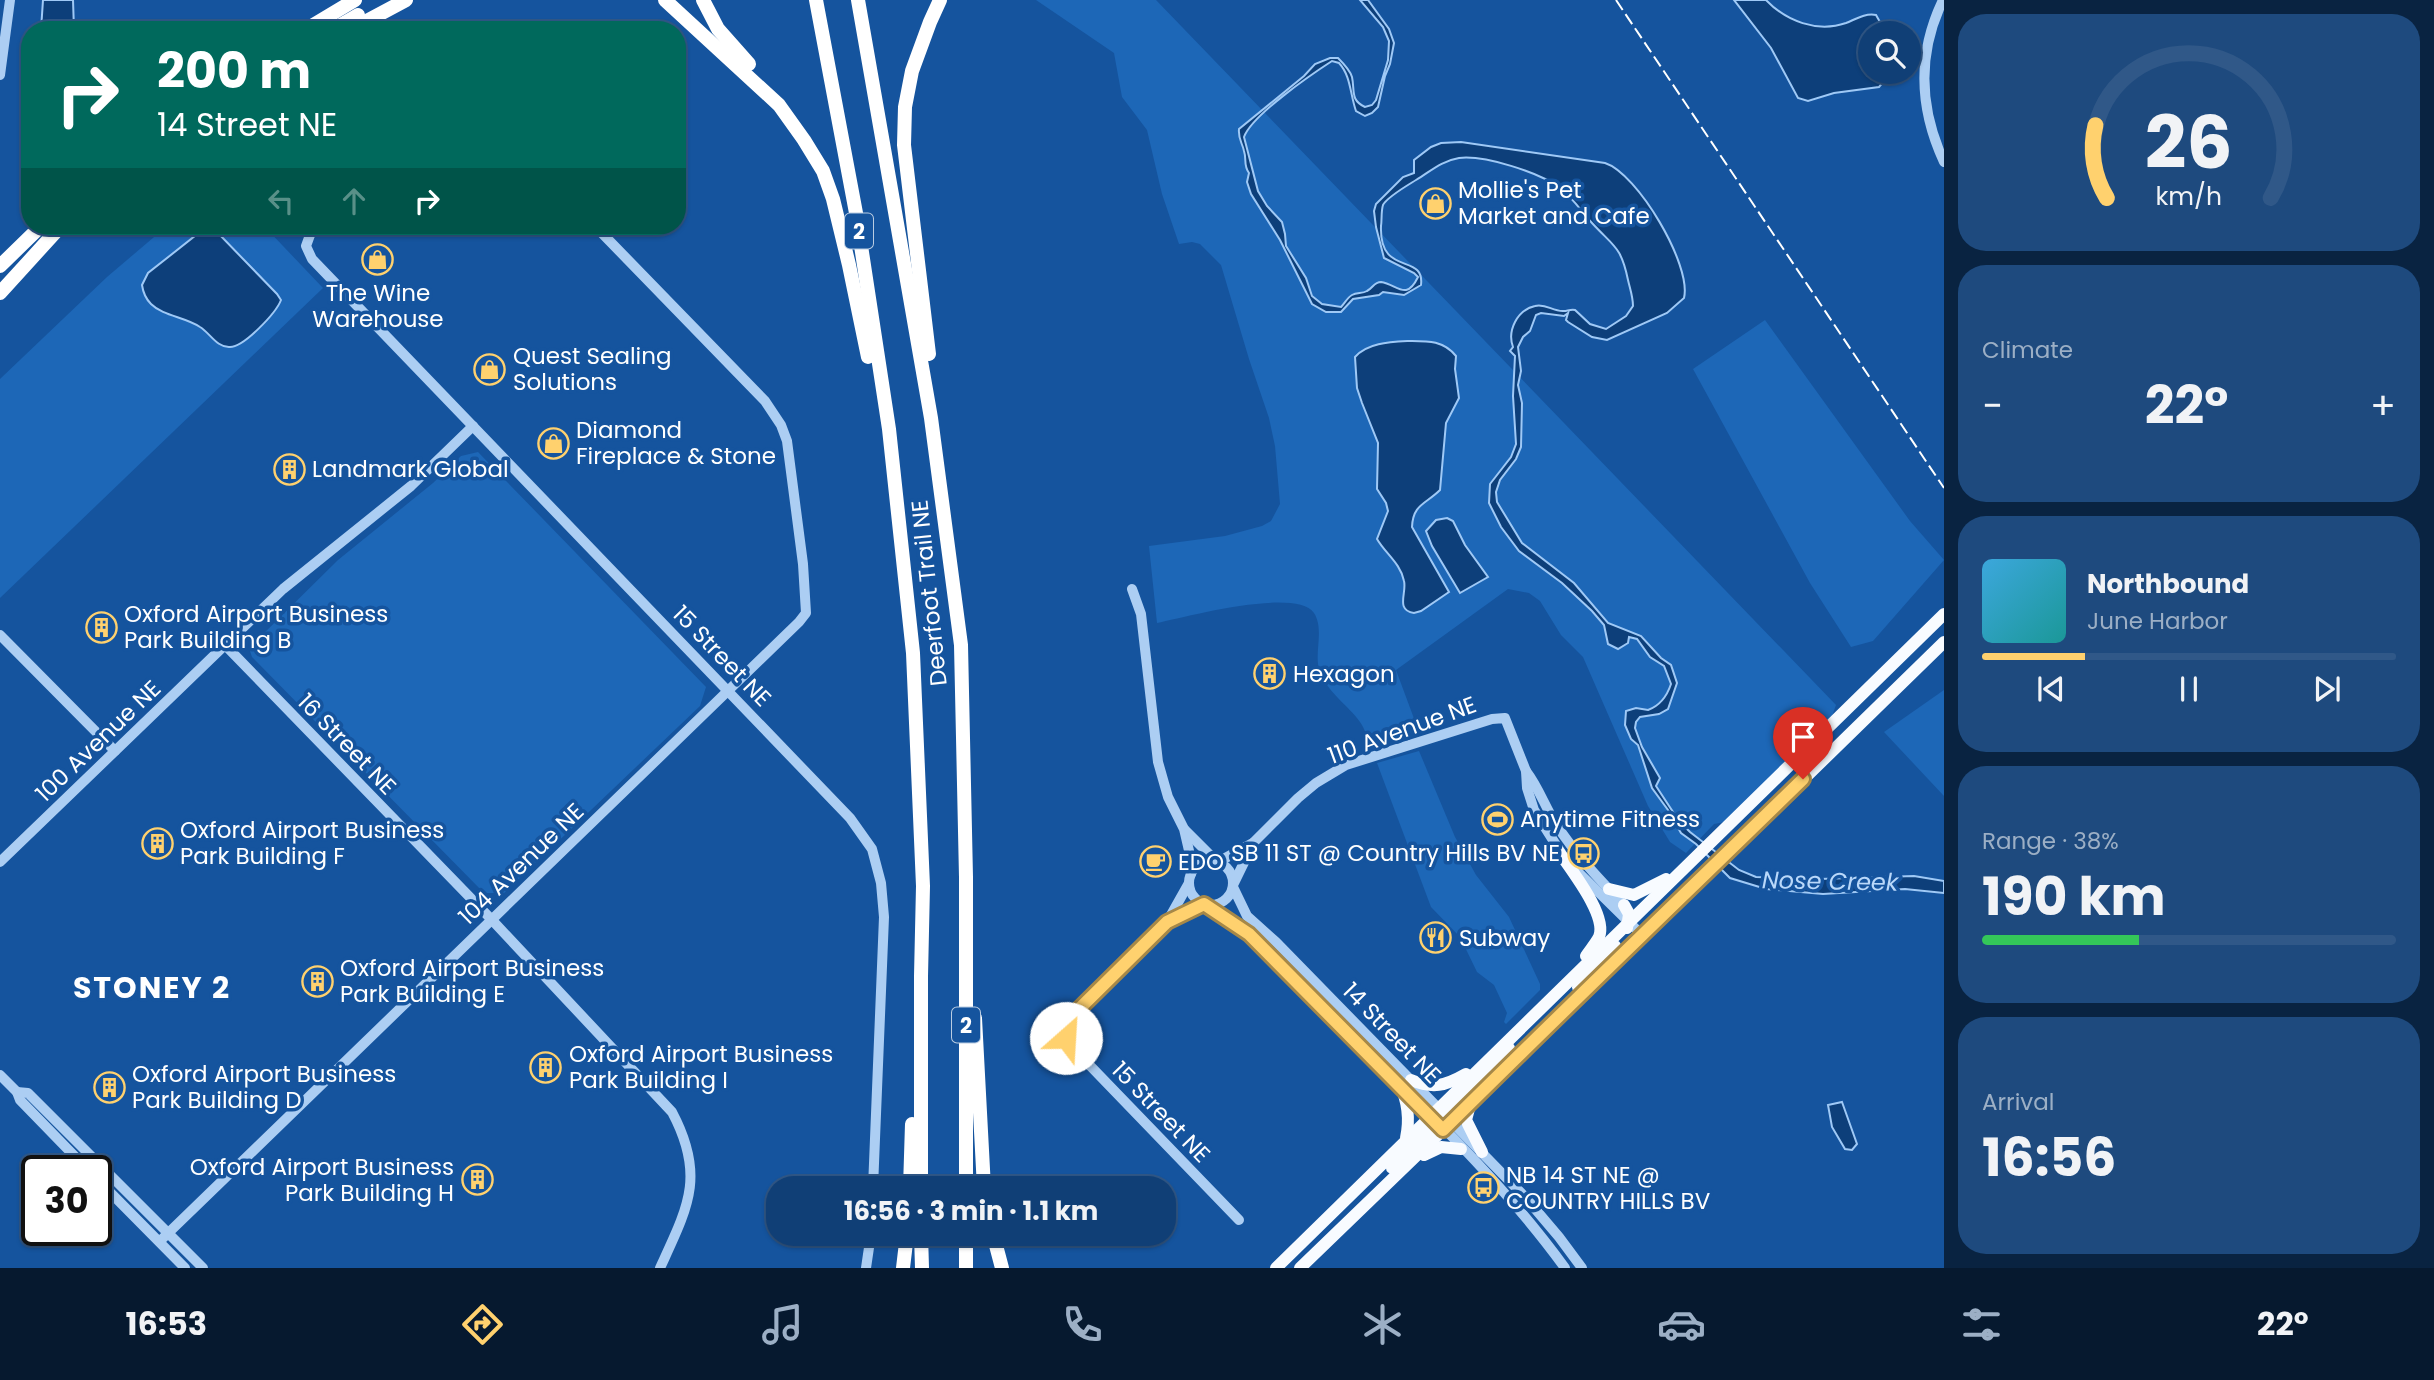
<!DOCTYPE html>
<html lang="en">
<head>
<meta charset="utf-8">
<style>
	:root { --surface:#103f76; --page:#1e4a7e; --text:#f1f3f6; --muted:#9cafc5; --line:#305888; --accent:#ffd16e }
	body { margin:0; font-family:Poppins,sans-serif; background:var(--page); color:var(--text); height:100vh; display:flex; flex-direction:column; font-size:26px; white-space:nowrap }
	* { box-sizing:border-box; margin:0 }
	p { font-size:23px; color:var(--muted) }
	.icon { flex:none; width:38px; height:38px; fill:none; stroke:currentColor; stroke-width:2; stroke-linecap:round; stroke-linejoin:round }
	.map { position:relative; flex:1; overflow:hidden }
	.drawer { display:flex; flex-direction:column; gap:14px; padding:14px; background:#092341; width:490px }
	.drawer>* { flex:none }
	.hud { position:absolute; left:21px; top:21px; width:665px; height:214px; border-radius:28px; box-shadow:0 2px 5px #0004,0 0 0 2px var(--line); background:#00695c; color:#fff; overflow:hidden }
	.controls { position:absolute; left:1858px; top:21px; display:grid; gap:14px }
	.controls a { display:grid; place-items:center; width:63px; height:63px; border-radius:50%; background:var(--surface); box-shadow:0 2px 5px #0004,0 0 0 2px var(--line); font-size:35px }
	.speed { position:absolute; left:21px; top:1155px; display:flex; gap:14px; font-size:35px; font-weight:700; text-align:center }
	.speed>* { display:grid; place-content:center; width:91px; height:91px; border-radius:50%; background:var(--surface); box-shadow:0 2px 5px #0004,0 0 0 2px var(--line); line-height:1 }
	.speed .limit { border:4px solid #111; border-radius:10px; background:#fff; color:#111 }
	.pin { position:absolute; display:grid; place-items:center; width:60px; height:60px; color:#fff; margin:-72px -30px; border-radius:50% 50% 50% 0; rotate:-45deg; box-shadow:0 0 7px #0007 }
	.pin .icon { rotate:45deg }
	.me { position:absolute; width:77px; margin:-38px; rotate:26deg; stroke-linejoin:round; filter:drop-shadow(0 0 5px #0008) }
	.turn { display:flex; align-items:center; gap:24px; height:147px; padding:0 21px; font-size:32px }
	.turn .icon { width:91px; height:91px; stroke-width:2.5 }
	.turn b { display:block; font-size:49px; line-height:60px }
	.lanes { display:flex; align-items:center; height:66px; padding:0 21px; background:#0003; justify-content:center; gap:35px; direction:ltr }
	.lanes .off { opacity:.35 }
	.big { font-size:52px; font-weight:700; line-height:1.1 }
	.drawer .card { flex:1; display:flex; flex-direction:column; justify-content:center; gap:10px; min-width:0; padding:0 24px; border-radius:28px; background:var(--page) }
	.drawer .dial { align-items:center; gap:0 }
	.dial svg { height:182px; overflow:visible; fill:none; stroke:var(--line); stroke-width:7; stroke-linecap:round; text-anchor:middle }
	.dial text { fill:var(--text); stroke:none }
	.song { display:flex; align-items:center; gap:21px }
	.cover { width:84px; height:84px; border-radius:10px; background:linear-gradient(135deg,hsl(200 70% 55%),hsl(180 70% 35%)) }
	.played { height:7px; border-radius:4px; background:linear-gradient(90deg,var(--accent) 25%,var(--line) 25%) }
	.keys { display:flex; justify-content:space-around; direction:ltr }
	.heat { display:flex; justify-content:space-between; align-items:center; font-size:38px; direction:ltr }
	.charge { height:10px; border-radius:5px; background:linear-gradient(90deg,#34c759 38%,var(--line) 0) }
	.trip { position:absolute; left:766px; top:1176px; width:410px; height:70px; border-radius:28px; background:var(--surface); box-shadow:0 2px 5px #0004,0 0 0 2px var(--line); font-weight:700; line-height:70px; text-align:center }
	.menu { display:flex; height:112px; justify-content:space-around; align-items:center; background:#06192f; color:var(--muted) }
	.menu .icon { width:49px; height:49px }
	.menu .active { color:var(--accent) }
	.menu b { font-size:32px; color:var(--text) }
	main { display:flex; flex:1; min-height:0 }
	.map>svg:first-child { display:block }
	.green { fill:#1d67b7 }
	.water { fill:#0d3f7a; stroke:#9fc9f6; stroke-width:2 }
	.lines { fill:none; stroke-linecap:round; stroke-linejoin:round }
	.minor { stroke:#accef3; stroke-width:10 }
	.major { stroke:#f8fbff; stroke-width:12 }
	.highway { stroke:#fff; stroke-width:14 }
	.rail { stroke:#fff; stroke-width:2; stroke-dasharray:12 5; stroke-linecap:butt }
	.route-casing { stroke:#a68848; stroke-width:18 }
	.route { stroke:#ffd16e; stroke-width:12 }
	.labels { text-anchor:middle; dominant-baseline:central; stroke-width:7; stroke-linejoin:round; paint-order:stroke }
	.shield { fill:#15549e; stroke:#b9cce2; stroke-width:2 }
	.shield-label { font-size:21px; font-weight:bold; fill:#fff }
	.poi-label { font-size:23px; fill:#fff; stroke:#15549e; text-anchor:start }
	.street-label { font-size:23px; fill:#fff; stroke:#15549e }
	.water-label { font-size:24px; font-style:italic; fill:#b9d8fa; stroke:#15549e }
	.district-label { font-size:30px; font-weight:bold; letter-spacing:2px; fill:#fff; stroke:#15549e }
</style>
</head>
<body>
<main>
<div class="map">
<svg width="1944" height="1268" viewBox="0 0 1944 1268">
	<rect width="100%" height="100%" fill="#15549e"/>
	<g class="green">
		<path d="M1036,0H1156L1836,705L1832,716L1725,822L1714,824L1686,853L1670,842L1648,806L1583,657L1561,635L1540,601L1529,593L1508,589L1396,670L1419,732L1371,747C1368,739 1365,729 1360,722C1348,705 1328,693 1320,672C1313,655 1325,630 1314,613C1296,587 1185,617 1157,623L1149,546L1225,536L1262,526L1271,521L1280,504L1275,446L1269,418L1249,359L1221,265L1200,244L1192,242L1179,244L1162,194L1147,130L1122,97L1114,53Z"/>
		<path d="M167,226H264L323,288L0,598V379L107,277Z"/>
		<path d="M1765,320L1910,521L1944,560L1873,641L1851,647L1810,583L1693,369Z"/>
		<path d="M478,452L706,687L700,706L504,893H484L252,657L249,648L338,560L433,483L461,456Z"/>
		<path d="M1944,690V796L1884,732Z"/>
		<path d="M1419,751L1455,837L1476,875L1509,917L1540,984V990L1506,1024L1504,1022L1507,1013L1494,985L1477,972L1460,937L1431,907L1377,763Z"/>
	</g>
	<g class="water">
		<path d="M43,0H73L74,30H41Z"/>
		<path d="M1360,0H1368L1389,29L1394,43L1390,64L1385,76L1378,107L1372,113L1365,116L1356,111C1350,94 1351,76 1339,63L1332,61C1312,74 1252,115 1244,137L1258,191L1267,206L1282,222L1285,234L1286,246L1306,278L1312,296L1322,304L1341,307C1345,303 1347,298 1352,295C1357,292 1362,294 1367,291C1373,288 1374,282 1381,282C1397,284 1406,302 1418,277L1414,273L1384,258L1376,227L1374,211L1376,204L1403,177L1414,173V160L1431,147L1441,143L1461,142L1605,163C1637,173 1692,265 1684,298L1667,313L1607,340L1592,337L1568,322L1566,320L1568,313L1564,316L1541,313L1536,315L1530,331L1523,337L1518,347L1521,371L1518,385L1522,403L1521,447L1516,459L1500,480L1496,492L1497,502L1522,543L1574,583L1608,623L1641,636L1661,658L1671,665L1677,683L1668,709L1659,714L1640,717L1636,722L1635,728L1642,747L1660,778L1656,786L1679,821L1690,832L1739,870L1756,877L1819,879L1914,876L1944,881V893L1905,889L1823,894L1766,889L1730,878L1696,844L1681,833L1668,810L1652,788L1638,745L1631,739L1625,725L1626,711L1636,708L1648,710C1659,706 1667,696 1671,684L1664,666L1650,657L1637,639L1629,637L1628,643L1618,649L1608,644L1604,625L1592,611L1562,583L1519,551L1501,527L1489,503L1490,484L1511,457L1516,444L1513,396L1515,356L1510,351L1513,347C1507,331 1517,310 1535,306C1546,303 1553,312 1564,311C1567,311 1571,309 1575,310L1590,324L1606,329L1626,316L1633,306C1633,297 1630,289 1628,280C1621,246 1614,247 1592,223C1581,211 1573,198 1560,188C1539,172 1484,155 1459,158C1441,161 1431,171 1416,180C1408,185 1387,197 1383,205C1381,211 1382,220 1381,226C1379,278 1425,252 1421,285L1404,295L1383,292L1379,295L1353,299L1341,312H1326L1312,304L1280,240L1251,194L1247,182L1249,173C1243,165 1247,160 1244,151C1242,142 1238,139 1239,129L1304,76L1315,64L1330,58H1338C1344,64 1350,70 1352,77C1355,91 1350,100 1365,107L1372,105L1376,100L1388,60L1389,41L1383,27Z"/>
		<path d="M1734,0H1766C1786,21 1817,33 1846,23C1856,19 1865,13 1876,15L1880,22L1881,33H1871V72L1891,73L1879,87L1834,93L1808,101L1798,98L1771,48Z"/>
		<path d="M208,229L216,231L277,294L281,300C276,313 244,347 230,347C217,348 210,333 200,327C185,317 163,316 151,304C145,298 143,292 142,285L148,273L200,232Z"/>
		<path d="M1408,341C1427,341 1443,340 1456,356L1455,369L1459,398L1446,423L1440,490C1426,504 1413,504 1412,527L1449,592L1421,611L1414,613C1395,610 1407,593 1404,581C1401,564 1385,553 1377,539L1388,511L1386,503L1377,489L1378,443L1362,403L1357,388L1355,357C1367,343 1389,342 1408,341Z"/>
		<path d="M1447,518L1453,521L1465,545L1488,577L1460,593L1432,546L1426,531L1436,520Z"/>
		<path d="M1842,1102L1857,1144L1852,1150L1845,1149L1832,1127L1828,1105Z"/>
	</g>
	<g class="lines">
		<g class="minor">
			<path d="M1943,0C1917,54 1919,108 1944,162"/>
			<path d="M0,75L10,0"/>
			<path d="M318,226L310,235L306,246L312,259L850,818L872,849L881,883L884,917L873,1188"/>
			<path d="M1132,589L1141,614L1158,762L1168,797L1184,829L1190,855L1191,874"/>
			<path d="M0,635L115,751"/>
			<path d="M226,646L492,920L672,1112C706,1176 688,1207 660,1268"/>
			<path d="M1526,771C1539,788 1545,807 1556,824C1575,854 1600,880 1624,905"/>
			<path d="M1185,830L1217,862"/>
			<circle cx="1211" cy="883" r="22"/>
			<path d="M0,862L283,589L411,486L473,426"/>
			<path d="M1218,862L1253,843"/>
			<path d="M1578,872L1643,936"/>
			<path d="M1233,885L1254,842L1298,798L1316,783L1346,765L1492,719L1505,718L1526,771L1527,788L1534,810L1563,856"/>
			<path d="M1233,887L1247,916L1276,942L1525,1197L1559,1237L1582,1268"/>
			<path d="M1204,904L1167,922L1070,1018C1063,1029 1064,1039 1073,1048L1239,1220"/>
			<path d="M1208,905C1264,942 1309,994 1356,1041C1429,1113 1505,1185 1565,1268"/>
			<path d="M1167,922L1189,883"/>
			<path d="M0,1075L17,1092L20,1100L89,1171"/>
			<path d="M17,1092L28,1093L203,1268"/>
			<path d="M96,1178L185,1268"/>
			<path d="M160,1241L799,622L806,613L803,564L787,441L781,425L765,401L595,226"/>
			<path d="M866,1268L871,1234"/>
		</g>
		<g class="major">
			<path d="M1559,852C1571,870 1608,916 1599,937C1596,943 1590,950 1586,956"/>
			<path d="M1609,889L1634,895L1666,879"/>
			<path d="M1624,905L1629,914L1627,928"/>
			<path d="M1578,987L1615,946"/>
			<path d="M1411,1080C1433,1089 1445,1086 1466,1074"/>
			<path d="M1400,1085C1408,1102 1410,1119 1406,1138"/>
			<path d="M1470,1105L1466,1120L1482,1152"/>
			<path d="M1443,1130V1120L1445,1115L1509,1048"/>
			<path d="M1424,1155L1441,1147L1461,1149"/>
			<path d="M1392,1168L1429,1129L1439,1113"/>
			<path d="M1276,1268L1944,614"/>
			<path d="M1300,1268L1443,1130L1558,1015L1643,936L1944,642"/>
		</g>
		<g class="highway">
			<path d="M665,0L779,105L804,140L823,171L833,199L849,265L868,357"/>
			<path d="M703,0L718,29L749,64"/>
			<path d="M816,0L856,213L889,429L913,653L923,886L921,976V1188"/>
			<path d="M858,0L931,418L961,645L966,877V1188"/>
			<path d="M305,30L355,0"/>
			<path d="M332,30L358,15"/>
			<path d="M350,30L406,0"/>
			<path d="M0,266L41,226"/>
			<path d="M0,293L61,226"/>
			<path d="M929,354L904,145L905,107L912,71L930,22L940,0"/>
			<path d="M975,1018L984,1188"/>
			<path d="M910,1188L912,1124"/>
			<path d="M921,1234L922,1268"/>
			<path d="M966,1234V1268"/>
			<path d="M993,1234L1002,1268"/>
			<path d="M903,1268L907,1234"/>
		</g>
		<path class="rail" d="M1616,0L1944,488"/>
	</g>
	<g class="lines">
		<defs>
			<path id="route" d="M1066,1038L1065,1030L1070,1018L1167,922L1204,904L1249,934L1443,1130C1562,1012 1683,896 1803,779"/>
		</defs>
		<use href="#route" class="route-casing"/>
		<use href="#route" class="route"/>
	</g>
	<defs>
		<symbol id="shop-ring" viewBox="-11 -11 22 22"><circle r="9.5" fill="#15549e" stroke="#ffd16e" stroke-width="1.5"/><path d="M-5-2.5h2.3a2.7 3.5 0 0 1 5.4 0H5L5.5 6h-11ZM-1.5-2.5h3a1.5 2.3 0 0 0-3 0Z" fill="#ffd16e"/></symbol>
		<symbol id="building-ring" viewBox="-11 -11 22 22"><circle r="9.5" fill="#15549e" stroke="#ffd16e" stroke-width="1.5"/><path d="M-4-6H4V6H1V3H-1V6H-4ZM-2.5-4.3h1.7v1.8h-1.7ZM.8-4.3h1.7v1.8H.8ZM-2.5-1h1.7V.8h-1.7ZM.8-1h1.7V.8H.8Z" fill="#ffd16e"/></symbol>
		<symbol id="stadium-ring" viewBox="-11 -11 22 22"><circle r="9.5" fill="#15549e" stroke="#ffd16e" stroke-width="1.5"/><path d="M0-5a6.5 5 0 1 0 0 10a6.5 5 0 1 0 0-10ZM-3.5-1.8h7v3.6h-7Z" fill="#ffd16e"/></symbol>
		<symbol id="bus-ring" viewBox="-11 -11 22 22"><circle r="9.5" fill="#15549e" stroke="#ffd16e" stroke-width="1.5"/><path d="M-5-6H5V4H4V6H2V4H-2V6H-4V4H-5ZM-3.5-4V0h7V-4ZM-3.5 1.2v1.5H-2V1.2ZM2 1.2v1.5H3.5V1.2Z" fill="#ffd16e"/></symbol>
		<symbol id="cafe-ring" viewBox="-11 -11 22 22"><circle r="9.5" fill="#15549e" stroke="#ffd16e" stroke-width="1.5"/><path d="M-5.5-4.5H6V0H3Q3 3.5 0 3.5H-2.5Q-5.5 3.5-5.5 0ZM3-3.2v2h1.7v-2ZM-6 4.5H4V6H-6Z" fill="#ffd16e"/></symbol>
		<symbol id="restaurant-ring" viewBox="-11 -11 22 22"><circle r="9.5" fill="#15549e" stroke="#ffd16e" stroke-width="1.5"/><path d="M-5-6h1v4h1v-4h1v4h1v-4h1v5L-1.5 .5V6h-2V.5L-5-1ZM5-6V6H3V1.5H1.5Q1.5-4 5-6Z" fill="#ffd16e"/></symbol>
	</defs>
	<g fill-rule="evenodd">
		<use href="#shop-ring" x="1418" y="186" width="35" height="35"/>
		<use href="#shop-ring" x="360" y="242" width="35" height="35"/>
		<use href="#shop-ring" x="472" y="352" width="35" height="35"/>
		<use href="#shop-ring" x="536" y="426" width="35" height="35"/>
		<use href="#building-ring" x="272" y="452" width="35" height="35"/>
		<use href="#building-ring" x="84" y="610" width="35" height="35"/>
		<use href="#building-ring" x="1252" y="656" width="35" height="35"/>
		<use href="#stadium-ring" x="1480" y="802" width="35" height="35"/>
		<use href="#building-ring" x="140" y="826" width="35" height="35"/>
		<use href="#bus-ring" x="1566" y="836" width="35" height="35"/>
		<use href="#cafe-ring" x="1138" y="844" width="35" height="35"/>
		<use href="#restaurant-ring" x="1418" y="920" width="35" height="35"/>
		<use href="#building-ring" x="300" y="964" width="35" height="35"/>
		<use href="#building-ring" x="528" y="1050" width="35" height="35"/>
		<use href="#building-ring" x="92" y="1070" width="35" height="35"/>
		<use href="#building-ring" x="460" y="1162" width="35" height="35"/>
		<use href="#bus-ring" x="1466" y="1170" width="35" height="35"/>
	</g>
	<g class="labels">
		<g class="shield">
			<rect x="845" y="213.5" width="28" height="35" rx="5"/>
			<rect x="952" y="1007.5" width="28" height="35" rx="5"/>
		</g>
		<g class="shield-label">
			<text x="859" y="231">2</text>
			<text x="966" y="1025">2</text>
		</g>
		<g class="poi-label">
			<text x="1458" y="190">Mollie's Pet<tspan x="1458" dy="26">Market and Cafe</tspan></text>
			<text x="378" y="293" text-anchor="middle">The Wine<tspan x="378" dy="26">Warehouse</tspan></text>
			<text x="513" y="356">Quest Sealing<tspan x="513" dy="26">Solutions</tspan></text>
			<text x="576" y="430">Diamond<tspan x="576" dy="26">Fireplace &amp; Stone</tspan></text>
			<text x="312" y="469">Landmark Global</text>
			<text x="124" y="614">Oxford Airport Business<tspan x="124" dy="26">Park Building B</tspan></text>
			<text x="1293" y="674">Hexagon</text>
			<text x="1520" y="819">Anytime Fitness</text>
			<text x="180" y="830">Oxford Airport Business<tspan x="180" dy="26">Park Building F</tspan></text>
			<text x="1560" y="853" text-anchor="end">SB 11 ST @ Country Hills BV NE</text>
			<text x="1178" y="862">EDO</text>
			<text x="1459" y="938">Subway</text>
			<text x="340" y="968">Oxford Airport Business<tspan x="340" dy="26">Park Building E</tspan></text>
			<text x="569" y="1054">Oxford Airport Business<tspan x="569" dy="26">Park Building I</tspan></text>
			<text x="132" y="1074">Oxford Airport Business<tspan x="132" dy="26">Park Building D</tspan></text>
			<text x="454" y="1167" text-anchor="end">Oxford Airport Business<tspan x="454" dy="26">Park Building H</tspan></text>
			<text x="1506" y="1175">NB 14 ST NE @<tspan x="1506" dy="26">COUNTRY HILLS BV</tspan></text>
		</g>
		<g class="street-label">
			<text transform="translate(929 593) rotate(-96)">Deerfoot Trail NE</text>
			<text transform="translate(722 656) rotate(46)">15 Street NE</text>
			<text transform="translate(1402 730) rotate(-20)">110 Avenue NE</text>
			<text transform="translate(98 741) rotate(-44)">100 Avenue NE</text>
			<text transform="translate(347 744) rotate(46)">16 Street NE</text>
			<text transform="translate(521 864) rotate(-44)">104 Avenue NE</text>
			<text transform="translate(1392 1033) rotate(46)">14 Street NE</text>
			<text transform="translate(1161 1112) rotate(46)">15 Street NE</text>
		</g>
		<g class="water-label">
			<text transform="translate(1830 881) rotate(1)">Nose Creek</text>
		</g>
		<g class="district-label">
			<text x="152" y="987">STONEY 2</text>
		</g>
	</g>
</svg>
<div class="controls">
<a><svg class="icon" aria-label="search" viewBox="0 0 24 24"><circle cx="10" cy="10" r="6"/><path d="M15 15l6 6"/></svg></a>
</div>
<div class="speed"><div class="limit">30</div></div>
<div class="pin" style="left:1803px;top:779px;background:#d93025"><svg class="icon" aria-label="arrive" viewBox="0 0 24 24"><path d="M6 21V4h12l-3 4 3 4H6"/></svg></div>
<svg class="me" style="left:1066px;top:1038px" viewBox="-20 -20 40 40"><circle r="19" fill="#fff"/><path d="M0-13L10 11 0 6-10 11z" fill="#ffd16e"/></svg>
<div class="trip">16:56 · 3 min · 1.1 km</div>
<div class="hud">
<div class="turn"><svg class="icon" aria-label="right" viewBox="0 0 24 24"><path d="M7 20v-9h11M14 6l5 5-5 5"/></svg><div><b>200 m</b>14 Street NE</div></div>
<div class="lanes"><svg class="icon off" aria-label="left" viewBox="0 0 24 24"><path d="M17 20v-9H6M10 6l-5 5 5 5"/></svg><svg class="icon off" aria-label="ahead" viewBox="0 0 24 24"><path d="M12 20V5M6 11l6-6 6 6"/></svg><svg class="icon" aria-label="right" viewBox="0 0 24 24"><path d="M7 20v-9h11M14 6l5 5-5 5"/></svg></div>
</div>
</div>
<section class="drawer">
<div class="card dial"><svg viewBox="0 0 100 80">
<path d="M14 69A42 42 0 1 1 86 69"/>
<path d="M14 69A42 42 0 0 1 9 37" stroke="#ffd16e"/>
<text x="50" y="56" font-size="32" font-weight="700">26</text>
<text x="50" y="72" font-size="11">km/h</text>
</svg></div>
<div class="card"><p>Climate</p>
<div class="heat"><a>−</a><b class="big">22°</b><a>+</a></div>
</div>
<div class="card">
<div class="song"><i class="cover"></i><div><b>Northbound</b><p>June Harbor</p></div></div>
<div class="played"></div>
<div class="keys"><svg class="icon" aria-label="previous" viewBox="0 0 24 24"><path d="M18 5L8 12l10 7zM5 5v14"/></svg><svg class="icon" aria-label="pause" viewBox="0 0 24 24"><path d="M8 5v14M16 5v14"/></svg><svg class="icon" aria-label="next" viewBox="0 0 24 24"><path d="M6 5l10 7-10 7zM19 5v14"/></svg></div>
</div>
<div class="card"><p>Range · 38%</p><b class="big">190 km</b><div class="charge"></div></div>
<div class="card"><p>Arrival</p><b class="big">16:56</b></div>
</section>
</main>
<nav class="menu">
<b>16:53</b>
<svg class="icon active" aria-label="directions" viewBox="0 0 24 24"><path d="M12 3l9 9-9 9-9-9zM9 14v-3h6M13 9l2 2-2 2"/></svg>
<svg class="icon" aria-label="music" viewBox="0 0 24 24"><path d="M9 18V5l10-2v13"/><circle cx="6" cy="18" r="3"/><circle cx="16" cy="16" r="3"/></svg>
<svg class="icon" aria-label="phone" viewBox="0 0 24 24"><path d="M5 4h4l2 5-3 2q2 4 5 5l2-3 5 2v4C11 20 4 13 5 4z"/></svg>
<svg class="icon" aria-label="climate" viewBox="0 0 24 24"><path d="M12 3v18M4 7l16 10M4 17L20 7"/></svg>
<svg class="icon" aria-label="car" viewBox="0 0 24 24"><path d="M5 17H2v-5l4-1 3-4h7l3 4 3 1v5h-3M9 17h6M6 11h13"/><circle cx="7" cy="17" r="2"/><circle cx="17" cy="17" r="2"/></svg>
<svg class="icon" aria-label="filters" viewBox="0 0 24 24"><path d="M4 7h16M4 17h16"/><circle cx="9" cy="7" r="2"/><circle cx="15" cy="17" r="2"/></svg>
<b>22°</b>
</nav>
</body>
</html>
